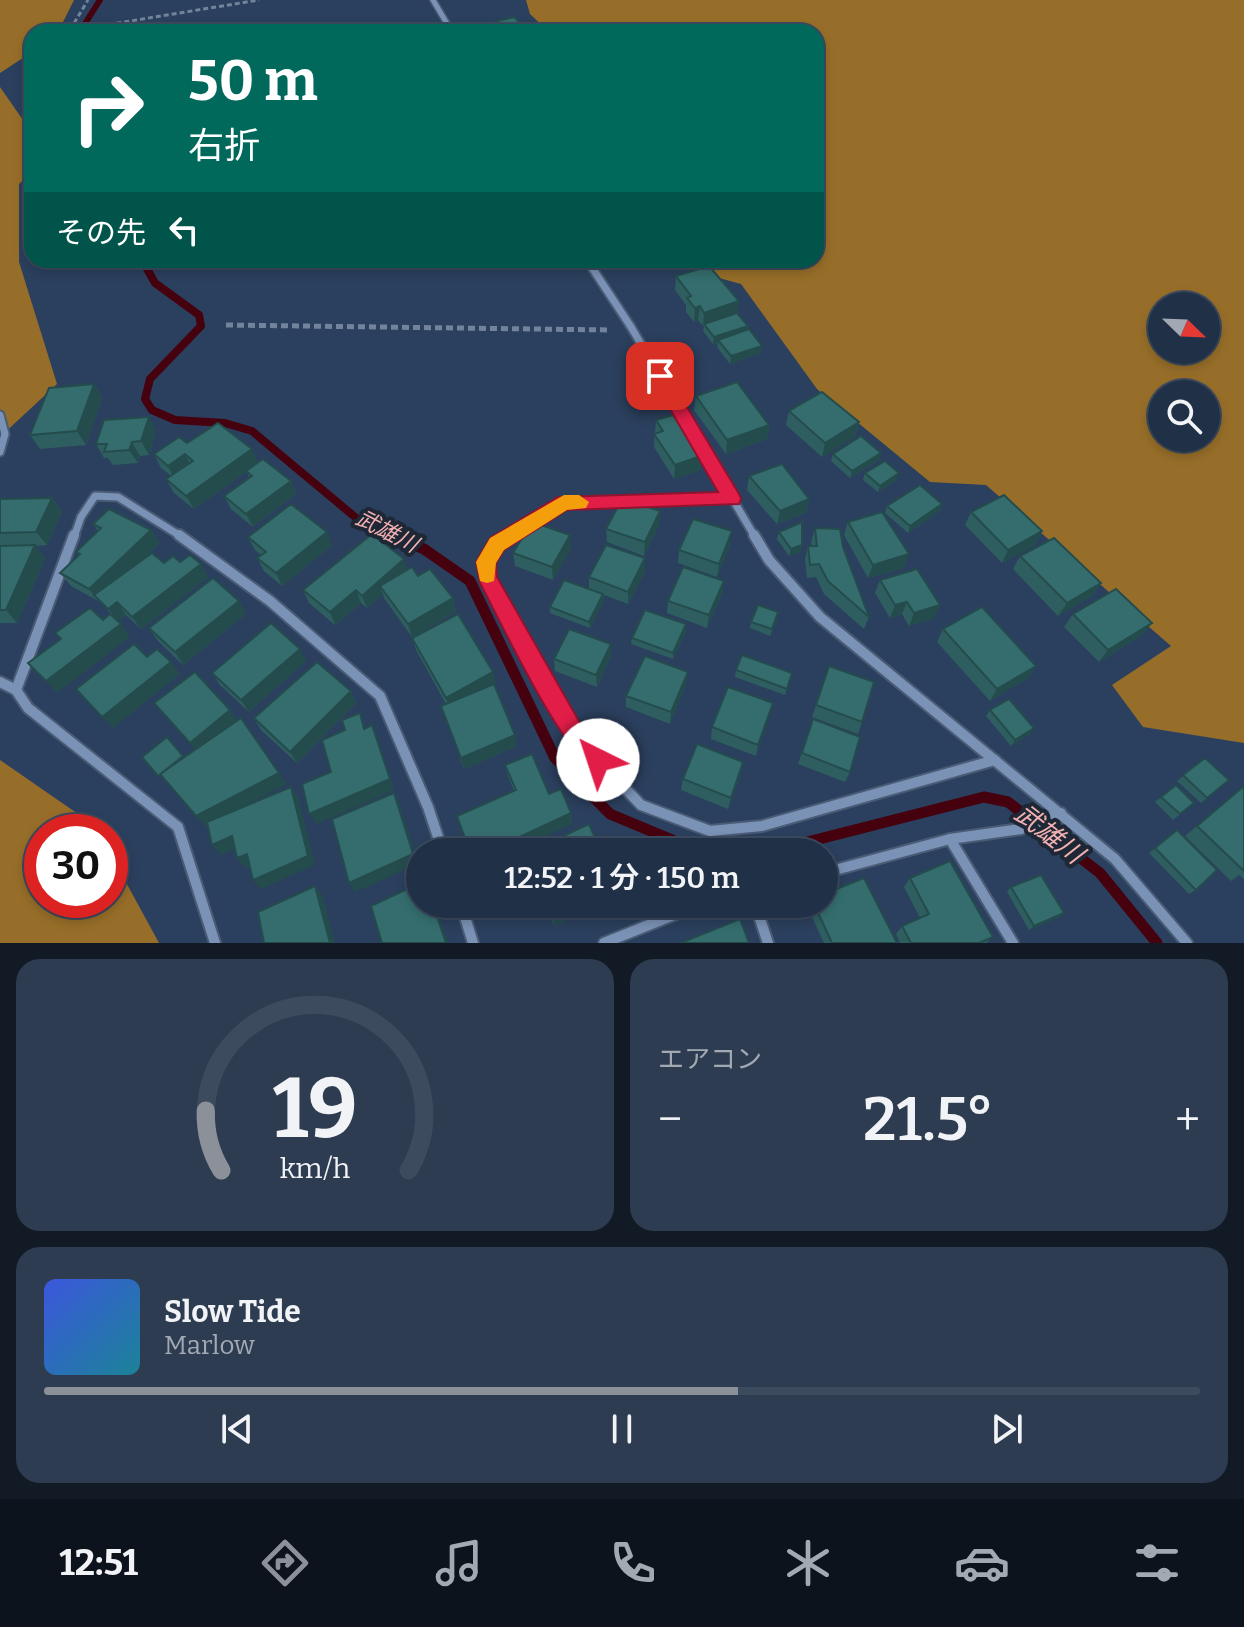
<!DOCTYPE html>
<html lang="ja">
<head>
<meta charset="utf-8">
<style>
	:root { --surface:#203046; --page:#2d3c51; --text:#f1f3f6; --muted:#a2a9b3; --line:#3d4b5f; --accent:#8c9099 }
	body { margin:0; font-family:Bitter,"Noto Sans JP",serif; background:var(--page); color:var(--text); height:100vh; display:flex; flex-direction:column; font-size:30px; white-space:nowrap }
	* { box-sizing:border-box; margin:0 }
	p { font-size:26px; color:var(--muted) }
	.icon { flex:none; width:44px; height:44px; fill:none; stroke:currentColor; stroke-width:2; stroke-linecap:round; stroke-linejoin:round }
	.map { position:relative; height:943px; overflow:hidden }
	.details { display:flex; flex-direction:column; gap:16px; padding:16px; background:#121a26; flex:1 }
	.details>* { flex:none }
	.banner { position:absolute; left:24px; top:24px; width:800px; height:244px; border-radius:24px; box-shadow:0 4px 12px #0003,0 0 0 2px var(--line); background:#00695c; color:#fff; overflow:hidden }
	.needle { width:52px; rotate:113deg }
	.buttons { position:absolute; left:1148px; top:292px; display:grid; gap:16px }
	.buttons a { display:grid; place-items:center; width:72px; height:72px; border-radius:50%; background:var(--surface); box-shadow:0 4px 12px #0003,0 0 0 2px var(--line); font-size:40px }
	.speed { position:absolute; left:24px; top:814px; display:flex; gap:16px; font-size:40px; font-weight:700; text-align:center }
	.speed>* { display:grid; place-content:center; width:104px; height:104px; border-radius:50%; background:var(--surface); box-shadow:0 4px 12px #0003,0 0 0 2px var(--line); line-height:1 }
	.speed .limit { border:12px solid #d22; background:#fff; color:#111 }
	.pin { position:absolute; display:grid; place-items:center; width:68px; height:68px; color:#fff; margin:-34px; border-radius:16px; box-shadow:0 4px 12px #0006 }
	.me { position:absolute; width:88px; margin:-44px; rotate:319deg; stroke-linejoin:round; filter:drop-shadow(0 0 6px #0008) }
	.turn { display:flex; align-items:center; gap:28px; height:168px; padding:0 32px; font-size:36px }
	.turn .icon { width:104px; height:104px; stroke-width:2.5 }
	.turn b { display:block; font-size:56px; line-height:68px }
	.then { display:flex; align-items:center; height:76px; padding:0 32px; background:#0003; gap:16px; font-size:30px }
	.big { font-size:60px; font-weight:600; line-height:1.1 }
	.details .tile { flex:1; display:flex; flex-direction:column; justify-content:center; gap:12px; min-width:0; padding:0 28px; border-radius:24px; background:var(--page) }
	.details .dial { align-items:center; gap:0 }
	.dial svg { height:208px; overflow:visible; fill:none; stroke:var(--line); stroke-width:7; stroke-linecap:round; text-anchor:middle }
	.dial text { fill:var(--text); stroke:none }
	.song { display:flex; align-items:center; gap:24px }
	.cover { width:96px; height:96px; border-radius:12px; background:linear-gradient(135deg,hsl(230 70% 55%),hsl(190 70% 35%)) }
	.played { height:8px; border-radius:4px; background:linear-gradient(90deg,var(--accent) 60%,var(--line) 60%) }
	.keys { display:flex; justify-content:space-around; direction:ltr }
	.heat { display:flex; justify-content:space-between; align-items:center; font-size:44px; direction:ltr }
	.details .tiles { flex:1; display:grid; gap:16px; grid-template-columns:1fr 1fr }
	.tile:last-child { grid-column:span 2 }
	.trip { position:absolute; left:406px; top:838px; width:432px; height:80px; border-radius:40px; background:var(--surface); box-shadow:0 4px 12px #0003,0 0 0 2px var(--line); font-weight:600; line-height:80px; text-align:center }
	.tab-bar { display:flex; height:128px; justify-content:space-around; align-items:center; background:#0d131c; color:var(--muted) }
	.tab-bar .icon { width:56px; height:56px }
	.tab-bar .current { color:var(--accent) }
	.tab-bar b { font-size:36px; color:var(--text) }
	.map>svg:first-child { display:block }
	.forest { fill:#976e29; fill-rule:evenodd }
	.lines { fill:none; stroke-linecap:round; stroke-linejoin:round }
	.stream-far2 { stroke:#46010f; stroke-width:6 }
	.stream-far1 { stroke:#46010f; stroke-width:8 }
	.stream { stroke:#46010f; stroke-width:11 }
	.street-far2-casing { stroke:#4a5b75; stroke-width:8 }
	.street-far1-casing { stroke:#4a5b75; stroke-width:11 }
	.street-casing { stroke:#4a5b75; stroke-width:14 }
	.path-far1 { stroke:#72839c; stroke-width:3; stroke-dasharray:5 3; stroke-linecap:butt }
	.path { stroke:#72839c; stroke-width:5; stroke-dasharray:7 4; stroke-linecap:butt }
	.street-far2 { stroke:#7a92b5; stroke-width:5 }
	.street-far1 { stroke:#7a92b5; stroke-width:7 }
	.street { stroke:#7a92b5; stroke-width:10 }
	.wall { fill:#2e5e5f }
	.shaded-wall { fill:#254c4d }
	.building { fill:#356d6e; stroke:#254c4d; stroke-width:2 }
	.route { fill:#e11d48; stroke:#92132f; stroke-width:2 }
	.slow { fill:#f59e0b }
	.labels { text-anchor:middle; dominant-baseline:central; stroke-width:8; stroke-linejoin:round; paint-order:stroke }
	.water-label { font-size:22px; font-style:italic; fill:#f3b1b2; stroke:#1d2735 }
	.near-water-label { font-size:26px; font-style:italic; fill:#f3b1b2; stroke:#1d2735 }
</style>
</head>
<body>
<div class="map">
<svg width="1244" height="943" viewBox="0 0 1244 943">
	<rect width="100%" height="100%" fill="#2b405e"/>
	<g class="forest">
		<path d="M0,0H74L58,32H32V52L0,73Z"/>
		<path d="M526,0H1244V743L1143,727L1112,685L1171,646L986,485L930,482L817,389L741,284L701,273L685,260H816V32H549L530,14ZM1162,306H1206V350H1162ZM1162,394H1206V438H1162Z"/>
		<path d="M0,87L32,133V171L19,184V262L57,384L0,437Z"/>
		<path d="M0,760L94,825L98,832H42V900H110V853L159,943H0Z"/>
	</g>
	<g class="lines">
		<path class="stream-far2" d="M86,32V22L100,0"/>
		<path class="stream-far1" d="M142,260L155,283L199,315L201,326L150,379L145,399L152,410L175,420L225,423L252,431L361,522L395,537"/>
		<g class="stream">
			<path d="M390,535L424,549L470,581L555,758L610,814L701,852"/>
			<path d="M768,852L984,797L1008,802L1100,873L1157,943"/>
		</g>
		<defs>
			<path id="street-far2" d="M433,0L452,32"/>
			<g id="street-far1">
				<path d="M587,260L631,327L755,537"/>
				<path d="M0,415L5,434L0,452"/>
				<path d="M74,537L81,517L95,496L118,497L182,537"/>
				<path d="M509,537L564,503L732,499"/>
			</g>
			<g id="street">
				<path d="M74,535L16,690L28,708L178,827L215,943"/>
				<path d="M179,535L270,601L380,696L428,807L443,852"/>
				<path d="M512,535C494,546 486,556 487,578L576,737L641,805L710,831L762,826L995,760"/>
				<path d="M754,535L769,560L820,617L1115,859L1187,943"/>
				<path d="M0,682L16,690"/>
				<path d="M950,839L1013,943"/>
				<path d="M824,873L950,839L1021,829L1061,813"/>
				<path d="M461,904L473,943"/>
				<path d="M755,904L768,943"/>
				<path d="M604,943L701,904"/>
			</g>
		</defs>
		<use href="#street-far2" class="street-far2-casing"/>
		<use href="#street-far1" class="street-far1-casing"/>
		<use href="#street" class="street-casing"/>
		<g class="path-far1">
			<path d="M70,30L88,0"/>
			<path d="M69,31L259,0"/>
		</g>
		<path class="path" d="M226,325L610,330"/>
		<use href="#street-far2" class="street-far2"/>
		<use href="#street-far1" class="street-far1"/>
		<use href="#street" class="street"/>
	</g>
	<g class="wall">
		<path d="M676,276L739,301L737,314L748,326L747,330L761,353L730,364L717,347L718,343L713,344L703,331L704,327L698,320L694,322L686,312V305L675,290Z"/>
		<path d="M94,384L102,398L86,445L40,449L30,435Z"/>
		<path d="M696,396L769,425L767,439L726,454L694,410Z"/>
		<path d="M789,411L859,422L855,436L822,457L786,425Z"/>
		<path d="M656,420L701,456L700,470L674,479L654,447Z"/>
		<path d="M156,431L149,455L140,456L138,463L113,465L108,458H104L96,444Z"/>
		<path d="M187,443L258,463L291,481L296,494L253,527L231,509L224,496L249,477L246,471L254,466L194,509L174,493L166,479L171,476L161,468L154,454Z"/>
		<path d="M881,453L879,460L850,478L831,461L833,454Z"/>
		<path d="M865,473L897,480L878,492L863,480Z"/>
		<path d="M749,476L809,499L806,513L777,524L747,490Z"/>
		<path d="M52,498L62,512L47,545L35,546L45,558L17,623H0V499Z"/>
		<path d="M942,504L940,511L908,533L885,513L887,506Z"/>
		<path d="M971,512L1042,531L1035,545L1002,563L965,525Z"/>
		<path d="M848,522L904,568L868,578L844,535Z"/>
		<path d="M93,524L151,530L159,543L143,559L164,563L180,562L208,577L141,629L126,615L118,621L100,602L71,586L60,573L79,556L76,552L98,531Z"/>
		<path d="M659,525L644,556L607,542L606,529Z"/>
		<path d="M815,528L843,547L869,617L864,629L824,594L816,577L807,578L805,559L808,546H812L811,542Z"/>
		<path d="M779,532L802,545L800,552L789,556L777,539Z"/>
		<path d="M248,537L332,545L282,586L264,571L257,558L261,555L255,550Z"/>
		<path d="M730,545L717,577L678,563L679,550Z"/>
		<path d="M571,548L553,580L515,566L513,553Z"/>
		<path d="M1020,556L1101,583L1092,596L1058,616L1013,569Z"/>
		<path d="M408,570L453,598L456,611L412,637L384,598L383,594L367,608L361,603L335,625L309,603L303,590Z"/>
		<path d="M645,571L628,604L604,595V600L590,628L550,613V607L589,589V577Z"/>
		<path d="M880,580L934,618L909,626L902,614L890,618L875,593Z"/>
		<path d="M724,581L722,593L707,628L667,613L668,601Z"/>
		<path d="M246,614L183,665L158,641L149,628Z"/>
		<path d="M1073,614L1152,623L1142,635L1099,662L1064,627Z"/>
		<path d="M777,619L770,636L750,628L751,622Z"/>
		<path d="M943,629L1028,678L990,701L937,642Z"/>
		<path d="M686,631L673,659L631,644L632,638Z"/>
		<path d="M412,638L496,684L494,685L517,746L464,769L441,706L446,704L416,650Z"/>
		<path d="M611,656L597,687L555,671L554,659Z"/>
		<path d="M306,661L249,712L220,685L212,673Z"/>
		<path d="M829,666L862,722L858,734L812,717Z"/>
		<path d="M736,670L792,673L785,695L735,677Z"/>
		<path d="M686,684L670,724L626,707V696Z"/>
		<path d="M351,691L356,703L297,763L261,730L254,718Z"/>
		<path d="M773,703L756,756L711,739L712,727Z"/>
		<path d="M990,710L1030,734L1011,746L986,716Z"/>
		<path d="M813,719L850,772L845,782L798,764Z"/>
		<path d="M1205,758L1229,780L1201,803L1177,781Z"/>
		<path d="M505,765L549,794L571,813L572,824L514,791L508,776Z"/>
		<path d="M741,773L728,809L681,790L683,779Z"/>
		<path d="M1176,785L1194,803L1173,820L1155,802Z"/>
		<path d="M1244,786V879L1239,875L1231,881L1185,836Z"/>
		<path d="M1177,830L1196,890L1189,894L1149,853Z"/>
		<path d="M910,878L993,937L986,943H900L896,934L902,926L920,918L904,887Z"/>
		<path d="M1011,887L1064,913L1059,917L1029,930L1007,892Z"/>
		<path d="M545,904H600L554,926Z"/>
		<path d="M810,904H824L897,943H824L808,908Z"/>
	</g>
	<g class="shaded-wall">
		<path d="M739,301L737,316L704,324L703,327L704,313Z"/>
		<path d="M700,306L698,320L694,322L695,308Z"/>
		<path d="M748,326L747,333L718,340V343L713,344L714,337Z"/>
		<path d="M762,346L761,353L730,364L731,356Z"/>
		<path d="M94,384L102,398L86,445L77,431Z"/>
		<path d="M149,417L156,431L149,455L141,441Z"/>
		<path d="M859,422L855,436L822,457L825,443Z"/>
		<path d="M769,425L767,439L726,454L727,440Z"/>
		<path d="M132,442L140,456L138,463L129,450Z"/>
		<path d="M252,449L258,463L194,509L186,496Z"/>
		<path d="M881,453L879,460L850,478L852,471Z"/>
		<path d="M185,454L192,468L175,480L168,466Z"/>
		<path d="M701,456L700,470L674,479L675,465Z"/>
		<path d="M899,473L897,480L878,492L880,486Z"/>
		<path d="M291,481L296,494L253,527L246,514Z"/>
		<path d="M52,498L62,512L47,545L36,532Z"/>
		<path d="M809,499L806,513L777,524L780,511Z"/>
		<path d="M942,504L940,511L908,533L910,526Z"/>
		<path d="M660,511L659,525L644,556L645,542Z"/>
		<path d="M151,530L159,543L100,601L94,595L99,602L89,589Z"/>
		<path d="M732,531L730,545L717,577L719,564Z"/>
		<path d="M1042,531L1035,545L1002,563L1008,550Z"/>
		<path d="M327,532L332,545L282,586L276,573Z"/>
		<path d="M570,535L571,548L553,580L552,567Z"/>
		<path d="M35,545L45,558L17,623L6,610Z"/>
		<path d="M802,545L800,552L789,556L791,549Z"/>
		<path d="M909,554L904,568L868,578L873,565Z"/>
		<path d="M645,558V571L628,604V592Z"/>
		<path d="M404,559L408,572L380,586L383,594L367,608L362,596Z"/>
		<path d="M201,564L208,577L141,629L132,617Z"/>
		<path d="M724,581L722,593L707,628L709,615Z"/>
		<path d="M1101,583L1092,596L1058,616L1067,603Z"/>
		<path d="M356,590L361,603L335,625L330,612Z"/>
		<path d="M603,594L604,600L590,628L589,622Z"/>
		<path d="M453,598L456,611L412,637L408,624Z"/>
		<path d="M239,601L246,614L183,665L175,652Z"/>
		<path d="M117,602L126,615L118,621L108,609Z"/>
		<path d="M907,602L902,614L890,618L895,605Z"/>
		<path d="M940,605L934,618L909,626L914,613Z"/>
		<path d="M1152,623L1142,635L1099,662L1108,650Z"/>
		<path d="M121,624L130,637L57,693L46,681Z"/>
		<path d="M686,624V631L673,659V653Z"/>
		<path d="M611,644V656L597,687L596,675Z"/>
		<path d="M300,649L306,661L249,712L241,700Z"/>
		<path d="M171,662L180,674L113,728L102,717Z"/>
		<path d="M1036,666L1028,678L990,701L997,689Z"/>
		<path d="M493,672L496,684L449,710L446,698Z"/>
		<path d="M688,672L686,684L670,724L671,712Z"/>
		<path d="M351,691L356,703L297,763L290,752Z"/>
		<path d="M773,703L770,715L756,756L758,745Z"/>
		<path d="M230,710L238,722L198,754L190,743Z"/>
		<path d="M372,725L377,737L394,790L316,824L309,814Z"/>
		<path d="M1034,728L1030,734L1011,746L1015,740Z"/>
		<path d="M515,735L517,746L464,769L461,758Z"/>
		<path d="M743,762L741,773L728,809L731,798Z"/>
		<path d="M279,773L287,784L206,826L196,816Z"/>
		<path d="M291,787L298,797L315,865L261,889L253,880Z"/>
		<path d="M394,793L399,803L418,864L355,892L349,883Z"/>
		<path d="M571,813L572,824L511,852H487Z"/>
		<path d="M232,836L241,846L221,855L212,845Z"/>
		<path d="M247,854L255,863L245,868L237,858Z"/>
		<path d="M315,886L322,895L335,943H330Z"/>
		<path d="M433,904H435L448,943H446Z"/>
		<path d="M581,904H600L554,926L552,918Z"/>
		<path d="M1064,913L1059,917L1029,930L1034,926Z"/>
	</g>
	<g class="building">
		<path d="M514,17L530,32H483L477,26Z"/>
		<path d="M709,266L739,301L704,313L700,306L695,308L687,298L691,296L676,276Z"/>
		<path d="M737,313L748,326L714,337L704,324Z"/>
		<path d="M749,329L762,346L731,356L718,340Z"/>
		<path d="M737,382L769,425L727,440L696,396Z"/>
		<path d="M94,384L77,431L30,435L49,388Z"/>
		<path d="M822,392L859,422L825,443L789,411Z"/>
		<path d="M673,415L701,456L675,465L654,434L663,431L656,420Z"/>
		<path d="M149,417L141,441L132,442L129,450L104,452L107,444H96L104,420Z"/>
		<path d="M218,423L252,449L186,496L166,479L193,461L185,454L168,466L154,454L179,437L187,443Z"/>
		<path d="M861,436L881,453L852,471L833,454Z"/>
		<path d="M263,459L291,481L246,514L224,496L252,476L246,471Z"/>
		<path d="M885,461L899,473L880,486L865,473Z"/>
		<path d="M782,464L809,499L780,511L749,476Z"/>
		<path d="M920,485L942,504L910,526L887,506Z"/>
		<path d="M1004,495L1042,531L1008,550L971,512Z"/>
		<path d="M52,498L36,532L0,533V499Z"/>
		<path d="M622,499L660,511L645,542L606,529Z"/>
		<path d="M291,504L327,532L276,573L257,558L266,552L248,537Z"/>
		<path d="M109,509L151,530L89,589L60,573L80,554L76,552L101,528L93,524Z"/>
		<path d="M882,512L909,554L873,565L848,522Z"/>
		<path d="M693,519L732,531L719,564L679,550Z"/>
		<path d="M532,522L570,535L552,567L513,553Z"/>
		<path d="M802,522V545L791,549L779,532Z"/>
		<path d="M815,528L840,529L843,547L869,617L828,581L819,564L810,565L808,546H817Z"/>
		<path d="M372,534L404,559L362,596L356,590L330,612L303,590Z"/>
		<path d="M1054,538L1101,583L1067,603L1020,556Z"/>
		<path d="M35,545L6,610H0V546Z"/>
		<path d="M606,545L645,558L628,592L589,577Z"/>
		<path d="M152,553L164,563L173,556L180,562L190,555L201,564L132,617L117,602L108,609L94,595Z"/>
		<path d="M412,567L418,576L430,569L453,598L408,624L380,586Z"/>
		<path d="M683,567L724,581L709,615L668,601Z"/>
		<path d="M917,569L940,605L914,613L907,602L895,605L880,580Z"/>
		<path d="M213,578L239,601L175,652L149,628Z"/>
		<path d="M564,580L603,594L589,622L550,607Z"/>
		<path d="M1116,589L1152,623L1108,650L1073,614Z"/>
		<path d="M758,605L778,612L772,629L751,622Z"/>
		<path d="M982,607L1036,666L997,689L943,629Z"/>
		<path d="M90,608L103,620L110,614L121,624L46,681L28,663L61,639L55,633Z"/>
		<path d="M645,610L686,624L673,653L632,638Z"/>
		<path d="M458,614L493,672L446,698L412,638Z"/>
		<path d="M271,623L300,649L241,700L212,673Z"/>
		<path d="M569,629L611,644L596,675L554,659Z"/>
		<path d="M134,644L147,657L157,649L171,662L102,717L76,689Z"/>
		<path d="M742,655L792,673L787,689L736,670Z"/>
		<path d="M645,656L688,672L671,712L626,696Z"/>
		<path d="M317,662L351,691L290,752L254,718Z"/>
		<path d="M829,666L874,682L862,722L816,705Z"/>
		<path d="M195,672L230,710L190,743L154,703Z"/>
		<path d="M494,684L515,735L461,758L441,706Z"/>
		<path d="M728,687L773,703L758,745L712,727Z"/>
		<path d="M1009,699L1034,728L1015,740L990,710Z"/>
		<path d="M360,713L364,729L372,725L390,779L309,814L302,784L331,772L322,740L345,730L342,720Z"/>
		<path d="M241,718L279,773L196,816L160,774Z"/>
		<path d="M813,719L860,737L850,772L802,753Z"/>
		<path d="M167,737L183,756L158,776L142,757Z"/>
		<path d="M697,744L743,762L731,798L683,779Z"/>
		<path d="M532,754L549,794L561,789L571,813L487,852H470L457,816L516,790L505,765Z"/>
		<path d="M1205,758L1229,780L1207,798L1183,775Z"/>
		<path d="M1176,785L1194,803L1180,814L1161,797Z"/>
		<path d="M1244,786V871L1197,826Z"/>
		<path d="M291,787L308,856L253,880L247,854L237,858L232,836L212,845L207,822Z"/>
		<path d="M394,793L413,854L349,883L332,819Z"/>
		<path d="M589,824L601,852H529Z"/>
		<path d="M1177,830L1217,870L1196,890L1155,848Z"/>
		<path d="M950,861L993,937L979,943H911L902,926L929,914L910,878Z"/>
		<path d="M1041,875L1064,913L1034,926L1011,887Z"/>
		<path d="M864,878L897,943H832L814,904H824V894Z"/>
		<path d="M420,883V904H433L446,943H382L371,906Z"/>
		<path d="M315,886L330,943H264L258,912Z"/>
		<path d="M547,904H581L552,918Z"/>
		<path d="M740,919L749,943H684L683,942Z"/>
	</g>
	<path class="route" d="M660,370L666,372L739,494L741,499L739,504L567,510L504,550L496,563L497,577L584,730L609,760L606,767L598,771C563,757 501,622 480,583L476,562L490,538L558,497L718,492L651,376Z"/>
	<path class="slow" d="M564,495H579L589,502L586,508L567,510L504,550L496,563L494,581L487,583L480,581L476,562L490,538Z"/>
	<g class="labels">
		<g class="water-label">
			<text transform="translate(387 531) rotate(27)">武雄川</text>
		</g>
		<g class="near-water-label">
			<text transform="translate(1049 834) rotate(38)">武雄川</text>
		</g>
	</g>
</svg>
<div class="buttons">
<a><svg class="needle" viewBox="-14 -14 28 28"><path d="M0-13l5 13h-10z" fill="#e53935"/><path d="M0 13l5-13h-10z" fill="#a2a9b3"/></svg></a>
<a><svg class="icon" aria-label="search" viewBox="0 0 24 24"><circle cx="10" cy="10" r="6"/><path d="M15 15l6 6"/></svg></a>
</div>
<div class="speed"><div class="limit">30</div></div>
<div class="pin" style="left:660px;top:376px;background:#d93025"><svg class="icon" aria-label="arrive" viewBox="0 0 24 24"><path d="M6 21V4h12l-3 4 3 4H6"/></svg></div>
<svg class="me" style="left:598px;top:760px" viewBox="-20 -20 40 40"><circle r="19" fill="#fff"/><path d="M0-13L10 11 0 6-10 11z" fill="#e11d48"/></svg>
<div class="trip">12:52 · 1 分 · 150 m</div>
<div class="banner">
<div class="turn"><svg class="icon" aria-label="right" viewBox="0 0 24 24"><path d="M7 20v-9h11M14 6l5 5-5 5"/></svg><div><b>50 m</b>右折</div></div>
<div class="then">その先<svg class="icon" aria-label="left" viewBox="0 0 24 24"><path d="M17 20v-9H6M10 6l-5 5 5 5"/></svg></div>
</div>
</div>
<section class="details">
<div class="tiles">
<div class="tile dial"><svg viewBox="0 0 100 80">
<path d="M14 69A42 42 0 1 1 86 69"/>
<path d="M14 69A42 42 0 0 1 8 46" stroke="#8c9099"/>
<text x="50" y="56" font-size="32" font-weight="700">19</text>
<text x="50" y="72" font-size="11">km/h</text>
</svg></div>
<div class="tile"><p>エアコン</p>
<div class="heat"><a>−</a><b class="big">21.5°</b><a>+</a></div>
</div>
<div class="tile">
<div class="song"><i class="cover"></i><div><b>Slow Tide</b><p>Marlow</p></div></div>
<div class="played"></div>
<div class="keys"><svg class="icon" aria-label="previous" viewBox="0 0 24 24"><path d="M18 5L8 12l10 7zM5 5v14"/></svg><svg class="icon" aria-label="pause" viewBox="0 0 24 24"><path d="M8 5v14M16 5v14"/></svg><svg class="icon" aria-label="next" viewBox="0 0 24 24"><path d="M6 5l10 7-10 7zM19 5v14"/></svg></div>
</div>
</div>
</section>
<nav class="tab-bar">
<b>12:51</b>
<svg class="icon current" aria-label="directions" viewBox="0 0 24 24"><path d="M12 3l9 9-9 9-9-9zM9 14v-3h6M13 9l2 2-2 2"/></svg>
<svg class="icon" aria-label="music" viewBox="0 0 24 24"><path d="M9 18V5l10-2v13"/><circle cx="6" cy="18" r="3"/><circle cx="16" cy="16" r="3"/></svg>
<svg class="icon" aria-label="phone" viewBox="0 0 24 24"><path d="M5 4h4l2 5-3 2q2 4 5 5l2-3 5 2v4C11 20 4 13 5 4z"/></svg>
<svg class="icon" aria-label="climate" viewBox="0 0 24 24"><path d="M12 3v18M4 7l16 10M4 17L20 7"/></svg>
<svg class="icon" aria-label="car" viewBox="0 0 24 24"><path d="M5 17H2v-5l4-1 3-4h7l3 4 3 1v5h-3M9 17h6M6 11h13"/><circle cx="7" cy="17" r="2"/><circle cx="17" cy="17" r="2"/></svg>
<svg class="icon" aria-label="filters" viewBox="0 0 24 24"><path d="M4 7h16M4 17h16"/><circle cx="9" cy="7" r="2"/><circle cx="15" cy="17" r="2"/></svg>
</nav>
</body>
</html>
